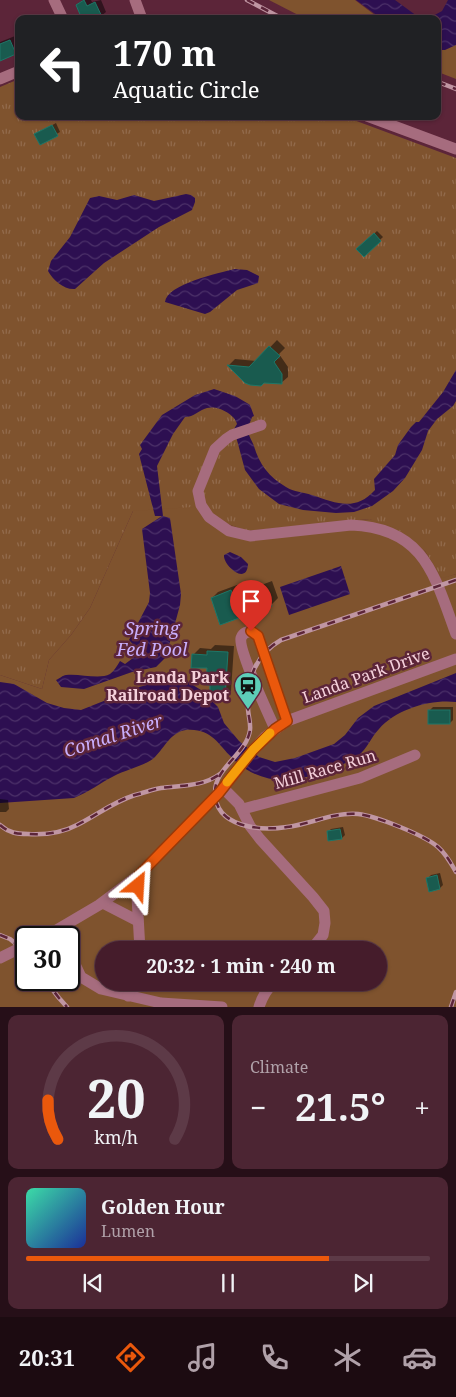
<!DOCTYPE html>
<html lang="en">
<head>
<meta charset="utf-8">
<style>
	:root { --surface:#451c2b; --page:#4c2533; --text:#f1f3f6; --muted:#b0a1a9; --line:#5d3a47; --accent:#ea580c }
	body { margin:0; font-family:"Noto Serif",serif; background:var(--page); color:var(--text); height:100vh; display:flex; flex-direction:column; font-size:19px; white-space:nowrap }
	* { box-sizing:border-box; margin:0 }
	p { font-size:16px; color:var(--muted) }
	.icon { flex:none; width:28px; height:28px; fill:none; stroke:currentColor; stroke-width:2; stroke-linecap:round; stroke-linejoin:round }
	.map { position:relative; height:1007px; overflow:hidden }
	.side { display:flex; flex-direction:column; gap:8px; padding:8px; background:#260f18; flex:1 }
	.side>* { flex:none }
	.banner { position:absolute; left:15px; top:15px; width:426px; height:105px; border-radius:10px; box-shadow:0 1px 4px #0004,0 0 0 1px var(--line); background:#202124; color:#fff; overflow:hidden }
	.speed { position:absolute; left:15px; top:926px; display:flex; gap:10px; font-size:25px; font-weight:700; text-align:center }
	.speed>* { display:grid; place-content:center; width:65px; height:65px; border-radius:50%; background:var(--surface); box-shadow:0 1px 4px #0004,0 0 0 1px var(--line); line-height:1 }
	.speed .limit { border:2px solid #111; border-radius:8px; background:#fff; color:#111 }
	.pin { position:absolute; display:grid; place-items:center; width:42px; height:42px; color:#fff; margin:-51px -21px; border-radius:50% 50% 50% 0; rotate:-45deg; box-shadow:0 0 5px #0007 }
	.pin .icon { rotate:45deg }
	.me { position:absolute; width:55px; margin:-28px; rotate:27deg; stroke-linejoin:round; filter:drop-shadow(0 0 4px #0008) }
	.turn { display:flex; align-items:center; gap:18px; height:105px; padding:0 15px; font-size:22px }
	.turn .icon { width:65px; height:65px; stroke-width:2.5 }
	.turn b { display:block; font-size:35px; line-height:42px }
	.big { font-size:38px; font-weight:700; line-height:1.1 }
	.side .card { flex:1; display:flex; flex-direction:column; justify-content:center; gap:8px; min-width:0; padding:0 18px; border-radius:10px; background:var(--page) }
	.side .dial { align-items:center; gap:0 }
	.dial svg { height:130px; overflow:visible; fill:none; stroke:var(--line); stroke-width:7; stroke-linecap:round; text-anchor:middle }
	.dial text { fill:var(--text); stroke:none }
	.song { display:flex; align-items:center; gap:15px }
	.cover { width:60px; height:60px; border-radius:8px; background:linear-gradient(135deg,hsl(160 70% 55%),hsl(230 70% 35%)) }
	.played { height:5px; border-radius:2px; background:linear-gradient(90deg,var(--accent) 75%,var(--line) 75%) }
	.keys { display:flex; justify-content:space-around; direction:ltr }
	.heat { display:flex; justify-content:space-between; align-items:center; font-size:28px; direction:ltr }
	.side .tiles { flex:1; display:grid; gap:8px; grid-template-columns:1fr 1fr }
	.card:last-child { grid-column:span 2 }
	.trip { position:absolute; left:95px; top:941px; width:292px; height:50px; border-radius:25px; background:var(--surface); box-shadow:0 1px 4px #0004,0 0 0 1px var(--line); font-weight:700; line-height:50px; text-align:center }
	.dock { display:flex; height:80px; justify-content:space-around; align-items:center; background:#1c0b11; color:var(--muted) }
	.dock .icon { width:35px; height:35px }
	.dock .selected { color:var(--accent) }
	.dock b { font-size:22px; color:var(--text) }
	.map>svg:first-child { display:block }
	.grass { fill:url(#grass-tufts) }
	.green { fill:#7f532e; fill-rule:evenodd }
	.water { fill:url(#water-waves) }
	.shadow { fill:#0007 }
	.building { fill:#195b4f; stroke:#1e7768 }
	.lines { fill:none; stroke-linecap:round; stroke-linejoin:round }
	.minor { stroke:#a66c7e; stroke-width:11 }
	.rail-casing { stroke:#c096a3; stroke-width:4.5 }
	.rail { stroke:#5c2539; stroke-width:2.5; stroke-dasharray:8; stroke-linecap:butt }
	.route-casing { stroke:#983908; stroke-width:12 }
	.route { stroke:#ea580c; stroke-width:9 }
	.slow { stroke:#f59e0b; stroke-width:9 }
	.labels { text-anchor:middle; dominant-baseline:central; stroke-width:5; stroke-linejoin:round; paint-order:stroke }
	.street-label { font-size:16px; fill:#f5d1db; stroke:#5c2539 }
	.poi-label { font-size:16px; font-weight:bold; fill:#f5d1db; stroke:#5c2539; text-anchor:end }
	.water-label { font-size:18px; font-style:italic; fill:#c8aefd; stroke:#5c2539 }
</style>
</head>
<body>
<div class="map">
<svg width="456" height="1007" viewBox="0 0 456 1007">
	<defs>
		<pattern id="grass-tufts" width="24" height="20" patternUnits="userSpaceOnUse" patternTransform="scale(1.25)"><rect width="24" height="20" fill="#7f532e"/><path d="M3 7l-1-3M5 7V3M7 7l1-3M15 17l-1-3M17 17v-4M19 17l1-3" fill="none" stroke="#926b4c"/></pattern>
		<pattern id="water-waves" width="16" height="10" patternUnits="userSpaceOnUse" patternTransform="scale(1.25)"><rect width="16" height="10" fill="#2d0f51"/><path d="M0 5q4-4 8 0t8 0" fill="none" stroke="#4c3169"/></pattern>
	</defs>
	<rect width="100%" height="100%" fill="#5c2539"/>
	<path class="grass" d="M19,79V116H343L456,158V574L442,579L425,551L370,519L247,531L225,523L133,511L90,608L71,635L49,660L42,689L0,675V87Z"/>
	<g class="green">
		<path d="M269,0H355L380,19H306Z"/>
		<path d="M456,40V79L438,72V45Z"/>
		<path d="M208,506L225,523L247,531L370,519L396,528L425,551L442,578L456,574V1007H0V675L42,689L49,660L71,635L90,608L133,511ZM26,938H69V980H26ZM104,950H379V982H104Z"/>
	</g>
	<g class="water">
		<path d="M356,0H395L417,16L431,17L442,11L448,0H456V45L445,50H438V19H382Z"/>
		<path d="M186,194L191,195L195,198V202L192,210L159,227L104,263L75,289C64,290 53,280 48,271L51,261L70,237L90,198L99,196L117,200L134,195L154,201Z"/>
		<path d="M235,269L247,270L259,276L258,283L237,290L210,312L205,314L165,302C167,284 219,273 235,269Z"/>
		<path d="M456,370V401L453,406L437,419L428,431L422,450L405,478L393,491L372,506L354,512L336,513L303,510L279,504L259,489L245,470L234,429L237,424C235,414 217,405 207,408C199,410 194,417 185,417L173,434L157,466L163,516L170,518L181,594L180,605L166,657L156,667L132,672L84,689L61,687L56,680C59,679 63,675 66,675C79,673 99,680 110,674C114,671 117,666 120,661L125,664L137,655L136,648L129,640L149,602L150,593L142,529L162,516H155L140,458L139,454L142,449L140,445L162,415L195,395L211,390L214,389L235,396L247,403L250,405L254,416L252,417C251,421 247,427 248,432C249,436 252,441 254,446C259,464 269,477 286,487C294,492 303,492 312,495C336,503 355,512 375,490L374,479L395,455L398,445L411,427L416,422H419L443,392Z"/>
		<path d="M230,552L241,557L248,564C247,586 223,566 224,555Z"/>
		<path d="M341,566L350,594L289,615L280,587Z"/>
		<path d="M456,673V702C431,699 396,709 379,729C371,737 368,748 358,756C346,765 316,775 302,778C276,784 251,777 232,758C217,743 211,728 186,730C171,732 165,747 155,757C147,765 125,770 114,776C100,783 89,792 74,798L0,803V682L14,684L47,703L64,708L81,710L139,687L170,679H183L201,690L218,707L224,723L239,741L259,757L275,762L295,758L334,744L345,735L358,718L374,706Z"/>
	</g>
	<g class="shadow">
		<path d="M83,0H91L92,2L101,0L106,12L101,16L77,5Z"/>
		<path d="M15,36L19,49L15,53L0,59V42Z"/>
		<path d="M56,123L60,132L41,143L36,134Z"/>
		<path d="M377,231L383,237L364,255L358,249Z"/>
		<path d="M277,340L285,348L279,354L288,367V377L281,383L246,382L229,365L235,359L257,361Z"/>
		<path d="M272,581L278,598L272,604L221,623L212,598L218,592L237,585L240,593Z"/>
		<path d="M215,645L234,646L231,691L225,697L209,667L193,655L200,648L211,649Z"/>
		<path d="M433,707H453V720L450,723L430,710Z"/>
		<path d="M0,799L8,800L9,809L6,812H0Z"/>
		<path d="M343,827L345,835L342,838L328,832L331,829Z"/>
		<path d="M440,873L443,885L440,888L428,878L431,875Z"/>
		<path d="M24,977L26,978V980L30,981L31,984L26,988H22L19,986V982Z"/>
	</g>
	<g class="building">
		<path d="M84,0L87,6L95,2L103,19H82L76,5Z"/>
		<path d="M10,40L16,54L0,61V44Z"/>
		<path d="M52,125L58,136L40,145L34,134Z"/>
		<path d="M374,233L381,241L364,257L356,249Z"/>
		<path d="M269,346L280,356L274,362L282,374V384L264,383L261,386L250,385L245,383L227,365L249,367Z"/>
		<path d="M266,587L272,606L220,625L211,598L231,590L234,599Z"/>
		<path d="M207,651L228,652L225,699L210,698V685H206L207,668H191L192,654L207,655Z"/>
		<rect x="428" y="710" width="22" height="14"/>
		<path d="M340,829L342,839L328,841L327,831Z"/>
		<path d="M437,875L440,889L429,892L426,878Z"/>
	</g>
	<g class="lines">
		<g class="minor">
			<path d="M54,0L63,19"/>
			<path d="M135,0L142,19"/>
			<path d="M0,79L19,71"/>
			<path d="M367,116L456,149"/>
			<path d="M261,425L232,435L226,439L215,449L198,491L201,505L209,517L229,531L250,536L351,525C424,528 434,574 456,634"/>
			<path d="M275,729C269,715 238,650 241,638C243,632 248,631 253,632L258,636L287,721"/>
			<path d="M223,788L239,804L250,826L260,839L313,897L324,911L325,923L323,935L311,950"/>
			<path d="M243,809L360,778L415,755"/>
			<path d="M139,875L137,897L140,950"/>
			<path d="M103,903L138,921"/>
			<path d="M43,938L99,905L139,875L219,793L253,750L265,737L287,721L456,659"/>
			<path d="M69,951L81,977L101,989L161,1003L222,1007"/>
			<path d="M0,958L26,945"/>
			<path d="M128,996L133,982"/>
			<path d="M259,1007C262,997 267,989 274,982"/>
		</g>
		<defs>
			<g id="rail">
				<path d="M247,0L283,19"/>
				<path d="M438,82L456,89"/>
				<path d="M456,580L281,640C256,654 246,680 248,708C248,715 251,723 250,730C247,754 215,767 215,792C215,828 261,831 287,827C311,824 333,812 358,814C376,816 424,835 438,847C446,854 451,863 456,872"/>
				<path d="M0,825C9,833 17,834 28,834C45,835 62,833 77,825C97,815 113,802 135,795C144,793 153,789 161,788C182,785 202,787 220,774"/>
				<path d="M0,935L10,939L26,952"/>
				<path d="M45,980L59,998L67,1007"/>
				<path d="M451,1007L456,992"/>
			</g>
		</defs>
		<use href="#rail" class="rail-casing"/>
		<use href="#rail" class="rail"/>
	</g>
	<g class="lines">
		<defs>
			<path id="route" d="M138,886L139,875L219,793L253,750L275,729L287,721L258,636L251,631"/>
		</defs>
		<use href="#route" class="route-casing"/>
		<use href="#route" class="route"/>
		<path class="slow" d="M227,782L253,750L270,733"/>
	</g>
	<defs>
		<symbol id="station-pin" viewBox="-11 -11 22 30"><path d="M0 17L-7.5 6A9.5 9.5 0 1 1 7.5 6Z" fill="#5dceb8" stroke="#5c2539"/><path d="M-3-6H3Q5-6 5-4V2Q5 4 3 4L4.5 6H3L1.5 4h-3L-3 6H-4.5L-3 4Q-5 4-5 2V-4Q-5-6-3-6ZM-3.5-4v3h7v-3ZM-3.5 1v1.5H-2V1ZM2 1v1.5H3.5V1Z" fill="#111"/></symbol>
	</defs>
	<g fill-rule="evenodd">
		<use href="#station-pin" x="232" y="670" width="32" height="43"/>
	</g>
	<g class="labels">
		<g class="street-label">
			<text transform="translate(366 675) rotate(-20)">Landa Park Drive</text>
			<text transform="translate(325 769) rotate(-16)">Mill Race Run</text>
		</g>
		<g class="poi-label">
			<text x="229" y="677">Landa Park<tspan x="229" dy="18">Railroad Depot</tspan></text>
		</g>
		<g class="water-label">
			<text x="152" y="628">Spring<tspan x="152" dy="21">Fed Pool</tspan></text>
			<text transform="translate(113 735) rotate(-18)">Comal River</text>
		</g>
	</g>
</svg>
<div class="speed"><div class="limit">30</div></div>
<div class="pin" style="left:251px;top:631px;background:#d93025"><svg class="icon" aria-label="arrive" viewBox="0 0 24 24"><path d="M6 21V4h12l-3 4 3 4H6"/></svg></div>
<svg class="me" style="left:138px;top:886px" viewBox="-20 -20 40 40"><path d="M0-17L14 15 0 8-14 15z" fill="#ea580c" stroke="#fff" stroke-width="4"/></svg>
<div class="trip">20:32 · 1 min · 240 m</div>
<div class="banner">
<div class="turn"><svg class="icon" aria-label="left" viewBox="0 0 24 24"><path d="M17 20v-9H6M10 6l-5 5 5 5"/></svg><div><b>170 m</b>Aquatic Circle</div></div>
</div>
</div>
<section class="side">
<div class="tiles">
<div class="card dial"><svg viewBox="0 0 100 80">
<path d="M14 69A42 42 0 1 1 86 69"/>
<path d="M14 69A42 42 0 0 1 8 45" stroke="#ea580c"/>
<text x="50" y="56" font-size="32" font-weight="700">20</text>
<text x="50" y="72" font-size="11">km/h</text>
</svg></div>
<div class="card"><p>Climate</p>
<div class="heat"><a>−</a><b class="big">21.5°</b><a>+</a></div>
</div>
<div class="card">
<div class="song"><i class="cover"></i><div><b>Golden Hour</b><p>Lumen</p></div></div>
<div class="played"></div>
<div class="keys"><svg class="icon" aria-label="previous" viewBox="0 0 24 24"><path d="M18 5L8 12l10 7zM5 5v14"/></svg><svg class="icon" aria-label="pause" viewBox="0 0 24 24"><path d="M8 5v14M16 5v14"/></svg><svg class="icon" aria-label="next" viewBox="0 0 24 24"><path d="M6 5l10 7-10 7zM19 5v14"/></svg></div>
</div>
</div>
</section>
<nav class="dock">
<b>20:31</b>
<svg class="icon selected" aria-label="directions" viewBox="0 0 24 24"><path d="M12 3l9 9-9 9-9-9zM9 14v-3h6M13 9l2 2-2 2"/></svg>
<svg class="icon" aria-label="music" viewBox="0 0 24 24"><path d="M9 18V5l10-2v13"/><circle cx="6" cy="18" r="3"/><circle cx="16" cy="16" r="3"/></svg>
<svg class="icon" aria-label="phone" viewBox="0 0 24 24"><path d="M5 4h4l2 5-3 2q2 4 5 5l2-3 5 2v4C11 20 4 13 5 4z"/></svg>
<svg class="icon" aria-label="climate" viewBox="0 0 24 24"><path d="M12 3v18M4 7l16 10M4 17L20 7"/></svg>
<svg class="icon" aria-label="car" viewBox="0 0 24 24"><path d="M5 17H2v-5l4-1 3-4h7l3 4 3 1v5h-3M9 17h6M6 11h13"/><circle cx="7" cy="17" r="2"/><circle cx="17" cy="17" r="2"/></svg>
</nav>
</body>
</html>
